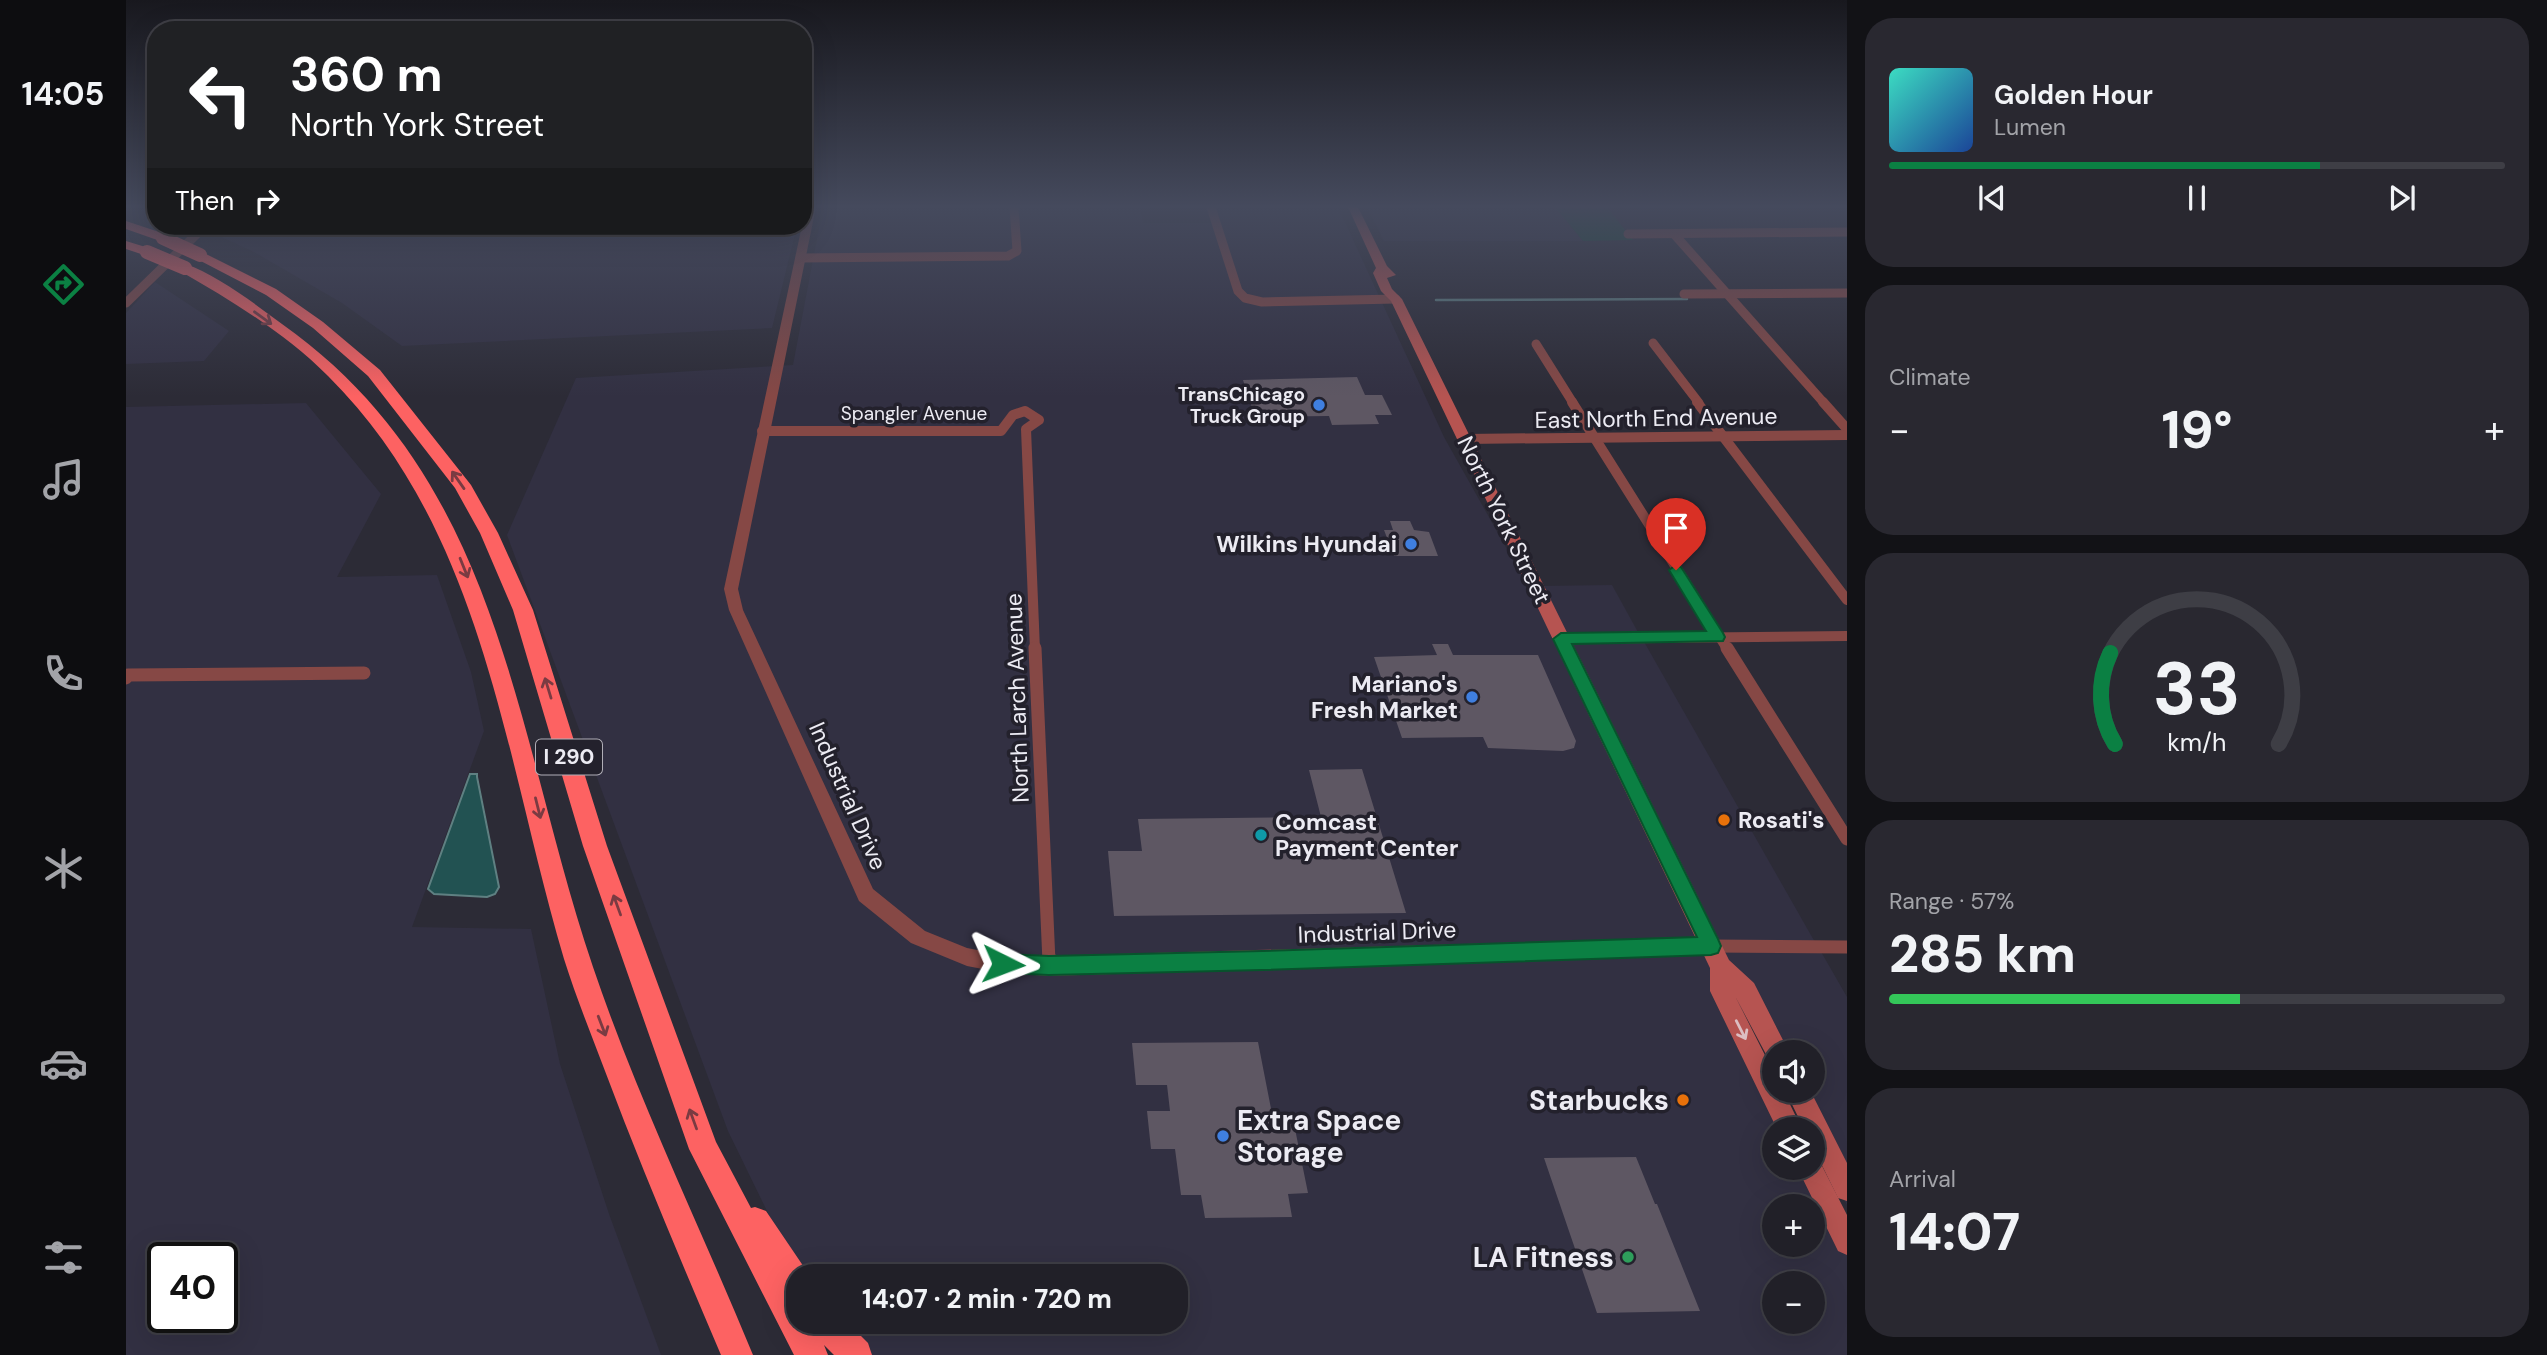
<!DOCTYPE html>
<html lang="en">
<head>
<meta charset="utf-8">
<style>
	:root { --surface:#212028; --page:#292830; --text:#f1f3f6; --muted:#a2a3a8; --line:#3e3e45; --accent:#0b8043 }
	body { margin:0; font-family:"DM Sans",sans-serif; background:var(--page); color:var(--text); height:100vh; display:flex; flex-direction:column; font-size:26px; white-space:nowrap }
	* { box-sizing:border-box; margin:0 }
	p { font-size:23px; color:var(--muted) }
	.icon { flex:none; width:38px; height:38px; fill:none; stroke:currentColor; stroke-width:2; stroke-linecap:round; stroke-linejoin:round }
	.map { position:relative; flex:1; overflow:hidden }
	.details { display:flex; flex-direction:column; gap:18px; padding:18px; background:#121216; width:700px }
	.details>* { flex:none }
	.guide { position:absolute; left:21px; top:21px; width:665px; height:214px; border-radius:28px; box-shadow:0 7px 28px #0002,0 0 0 2px var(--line); background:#202124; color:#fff; overflow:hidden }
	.fabs { position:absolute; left:1636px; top:1040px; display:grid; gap:14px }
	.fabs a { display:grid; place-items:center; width:63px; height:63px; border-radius:50%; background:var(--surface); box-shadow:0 7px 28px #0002,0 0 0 2px var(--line); font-size:35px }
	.speed { position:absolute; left:21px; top:1242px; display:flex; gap:14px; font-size:35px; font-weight:700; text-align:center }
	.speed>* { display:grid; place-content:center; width:91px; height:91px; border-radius:50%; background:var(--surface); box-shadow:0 7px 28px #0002,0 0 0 2px var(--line); line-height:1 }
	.speed .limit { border:4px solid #111; border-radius:10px; background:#fff; color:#111 }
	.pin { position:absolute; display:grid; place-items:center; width:60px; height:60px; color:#fff; margin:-72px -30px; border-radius:50% 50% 50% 0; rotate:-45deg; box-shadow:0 0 7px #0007 }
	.pin .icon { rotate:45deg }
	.me { position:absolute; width:77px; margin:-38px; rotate:93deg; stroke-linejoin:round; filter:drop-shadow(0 0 5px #0008) }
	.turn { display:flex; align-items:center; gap:24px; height:147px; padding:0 28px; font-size:32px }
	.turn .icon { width:91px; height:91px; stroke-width:2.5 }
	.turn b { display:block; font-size:49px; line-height:60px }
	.then { display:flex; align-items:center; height:66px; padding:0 28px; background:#0003; gap:14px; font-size:26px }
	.big { font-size:52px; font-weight:800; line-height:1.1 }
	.details .tile { flex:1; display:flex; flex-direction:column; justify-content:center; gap:10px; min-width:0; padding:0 24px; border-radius:28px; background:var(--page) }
	.details .dial { align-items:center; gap:0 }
	.dial svg { height:182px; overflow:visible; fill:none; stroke:var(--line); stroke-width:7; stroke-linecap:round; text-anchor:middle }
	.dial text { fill:var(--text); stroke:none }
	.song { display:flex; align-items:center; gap:21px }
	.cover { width:84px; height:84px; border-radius:10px; background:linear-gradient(135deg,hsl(170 70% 55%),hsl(220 70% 35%)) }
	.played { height:7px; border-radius:4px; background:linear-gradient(90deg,var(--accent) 70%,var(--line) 70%) }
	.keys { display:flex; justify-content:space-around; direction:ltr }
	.heat { display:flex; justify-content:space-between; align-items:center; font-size:38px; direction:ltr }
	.charge { height:10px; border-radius:5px; background:linear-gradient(90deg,#34c759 57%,var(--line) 0) }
	.trip { position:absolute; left:660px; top:1264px; width:402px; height:70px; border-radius:28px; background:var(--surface); box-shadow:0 7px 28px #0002,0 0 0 2px var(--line); font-weight:800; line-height:70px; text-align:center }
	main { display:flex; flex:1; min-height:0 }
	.dock { display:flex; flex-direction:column; width:126px; justify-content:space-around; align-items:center; background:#0d0d10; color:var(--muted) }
	.dock .icon { width:49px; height:49px }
	.dock .current { color:var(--accent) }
	.dock b { font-size:32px; color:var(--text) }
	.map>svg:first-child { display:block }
	.built { fill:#323042; fill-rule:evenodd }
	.green { fill:#104933 }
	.water { fill:#225252; stroke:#5f8082; stroke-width:2 }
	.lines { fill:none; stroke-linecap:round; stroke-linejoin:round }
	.stream { stroke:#5f8082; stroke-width:2.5 }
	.building { fill:#5e5763 }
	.minor-far3 { stroke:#864845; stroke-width:9 }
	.minor-far2 { stroke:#864845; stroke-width:10 }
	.minor-far1 { stroke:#864845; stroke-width:13 }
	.minor { stroke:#864845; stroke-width:17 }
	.tertiary { fill:#864845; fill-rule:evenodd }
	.secondary { fill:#b65451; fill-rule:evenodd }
	.motorway { fill:#fd6262; fill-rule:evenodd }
	.motorway-bridge { stroke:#fd6262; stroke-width:14 }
	.oneway { stroke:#7a3b42 }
	.oneway2 { stroke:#dcbec2 }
	.route { fill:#0b8043; stroke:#07532c; stroke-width:2 }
	.shop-dot { fill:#3f7fe0; stroke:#23212c; stroke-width:2.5 }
	.food-dot { fill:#e8710a; stroke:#23212c; stroke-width:2.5 }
	.culture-dot { fill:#0f9aa8; stroke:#23212c; stroke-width:2.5 }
	.leisure-dot { fill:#2e9e5b; stroke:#23212c; stroke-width:2.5 }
	.labels { text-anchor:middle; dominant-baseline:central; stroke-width:7; stroke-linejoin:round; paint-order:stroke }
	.far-poi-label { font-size:19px; font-weight:bold; fill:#ecebf3; stroke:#23212c; text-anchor:end }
	.far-street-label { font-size:19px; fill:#ecebf3; stroke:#23212c }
	.shield { fill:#23212c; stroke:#b0aeb7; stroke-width:2 }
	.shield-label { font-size:21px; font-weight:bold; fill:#ecebf3 }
	.street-label { font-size:23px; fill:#ecebf3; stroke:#23212c }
	.poi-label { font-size:23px; font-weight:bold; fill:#ecebf3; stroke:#23212c; text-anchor:end }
	.near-poi-label { font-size:28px; font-weight:bold; fill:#ecebf3; stroke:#23212c; text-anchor:end }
</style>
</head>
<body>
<main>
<nav class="dock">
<b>14:05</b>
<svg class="icon current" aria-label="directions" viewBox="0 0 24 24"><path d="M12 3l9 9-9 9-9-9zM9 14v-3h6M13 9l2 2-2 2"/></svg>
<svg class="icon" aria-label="music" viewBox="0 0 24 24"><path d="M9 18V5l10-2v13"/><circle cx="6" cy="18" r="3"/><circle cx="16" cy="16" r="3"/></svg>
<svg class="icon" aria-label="phone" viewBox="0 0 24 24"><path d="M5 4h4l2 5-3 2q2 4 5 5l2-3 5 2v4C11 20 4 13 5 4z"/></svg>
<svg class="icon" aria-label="climate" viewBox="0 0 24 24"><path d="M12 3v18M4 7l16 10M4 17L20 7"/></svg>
<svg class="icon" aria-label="car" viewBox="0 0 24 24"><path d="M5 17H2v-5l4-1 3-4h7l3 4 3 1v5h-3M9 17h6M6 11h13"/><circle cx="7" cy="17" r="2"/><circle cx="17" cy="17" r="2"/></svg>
<svg class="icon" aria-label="filters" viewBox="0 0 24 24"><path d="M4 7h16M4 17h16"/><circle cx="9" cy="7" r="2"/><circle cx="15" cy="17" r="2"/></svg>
</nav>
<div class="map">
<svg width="1721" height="1355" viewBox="0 0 1721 1355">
	<rect width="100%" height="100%" fill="#2c2b36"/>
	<g class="built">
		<path d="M697,207H1014L1017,223H1088L1083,207H1212L1318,437L1428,633L1648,1078V1090L1674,1129H1648V1167H1687V1155L1721,1224V1355H745L711,1321H1050V1276H679L658,1246L602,1131L381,535L450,378L667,365ZM1648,1206H1687V1244H1648ZM1648,1283H1687V1321H1648Z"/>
		<path d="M1241,207H1429L1457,241H1258Z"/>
		<path d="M81,226H671L646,328L276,346L216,303L128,252L78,229Z"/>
		<path d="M29,282L103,331L78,361L0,364V313Z"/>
		<path d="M180,403L255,494L211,577L311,575L345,672L358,731L286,927L405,929L434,1064L483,1214L535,1355H0V407ZM37,1258H96V1318H37Z"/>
		<path d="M1486,585L1513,634L1437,636L1413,586Z"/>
		<path d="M1517,640L1690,944L1587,942L1439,641Z"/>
		<path d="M1694,950L1721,997V1205L1687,1139V1129L1662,1090H1687V1052H1648V1063L1592,952Z"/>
	</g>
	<path class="green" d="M1429,207H1481L1507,240L1457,241Z"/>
	<path class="water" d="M344,774H351V777L373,887L369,894L361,897L308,894L302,889Z"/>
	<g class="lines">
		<path class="stream" d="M1310,300L1561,299"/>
	</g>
	<g class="building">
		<path d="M1231,377L1239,395H1256L1266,415H1249L1253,424L1206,425L1203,416L1129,417L1117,380Z"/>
		<path d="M1264,521H1284L1288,530L1303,532L1312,556H1268L1258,530H1267Z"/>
		<path d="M1306,644H1322L1327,655H1412L1450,741L1448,748L1437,751L1362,748L1357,737L1276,738L1248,657L1311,655Z"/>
		<path d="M1236,769L1280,913L988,916L982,851H1016L1012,819L1195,817L1183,770Z"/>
		<path d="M1132,1042L1148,1124H1168L1182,1193L1162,1194L1166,1217L1079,1218L1075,1195H1055L1049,1149H1025L1021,1111H1044L1041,1085H1010L1006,1043Z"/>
		<path d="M1510,1157L1529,1204H1531L1574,1311L1471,1313L1418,1158Z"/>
	</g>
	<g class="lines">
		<g class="minor-far3">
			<path d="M1085,207L1112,291L1119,298L1136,302L1270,299"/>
			<path d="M313,226L323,231L347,232"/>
			<path d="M1502,234L1721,232"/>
			<path d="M1548,234L1698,403"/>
			<path d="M675,258L882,256L891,251L888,207"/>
			<path d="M1558,294L1721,293"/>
			<path d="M0,303L79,226"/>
			<path d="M1527,343L1573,403"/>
			<path d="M1410,344L1447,403"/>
		</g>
		<g class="minor-far2">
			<path d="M1446,402L1602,650"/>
			<path d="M1571,402L1721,600"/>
			<path d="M1697,402L1721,429"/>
			<path d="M636,431H875L887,415L899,411L913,420L900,429L909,650"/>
			<path d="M1339,439L1721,435"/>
			<path d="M1435,639L1721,636"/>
		</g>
		<g class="minor-far1">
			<path d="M909,648L923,962"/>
			<path d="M1601,648L1721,839"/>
			<path d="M0,678L2,675L238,673"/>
			<path d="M1585,946L1721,947"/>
		</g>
		<path class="minor" d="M923,960V966"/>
		<path class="tertiary" d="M680,207H690L612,589L617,610L747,889L799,931L841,948L877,955L923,956L1585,937L1592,939L1595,946L1592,953L1585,955L923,976L877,973L841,966L785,943L733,901L603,610L598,589Z"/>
		<g class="secondary">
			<path d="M1222,207H1232L1261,266L1270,275L1261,278L1266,289L1276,299L1603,960L1628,983L1659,1044L1662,1052H1648V1062L1643,1060L1609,996L1648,1073V1090H1657L1676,1129H1651L1584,991V968L1265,301L1255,291L1247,273L1250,268Z"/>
			<path d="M1659,1090H1684L1721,1163V1201L1712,1198L1687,1147V1129H1678Z"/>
			<path d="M1687,1156L1692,1158L1721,1215V1255L1712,1251L1671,1167H1687Z"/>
		</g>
		<g class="motorway">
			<path d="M0,221L42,235L44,238L37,242L0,229Z"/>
			<path d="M0,241L26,249L28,252L21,256L0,249Z"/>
			<path d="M74,251L150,289L197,322L254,370L345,485L372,533L407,610L481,846L590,1142L625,1208L629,1207L640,1211L684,1276H672V1321H720L742,1343L746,1355H708L698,1345L702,1355H668L563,1149L457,846L387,610L354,533L329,488L242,376L187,328L140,295L69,258L67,255Z"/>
			<path d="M59,264C90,274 129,304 156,324C377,480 388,734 467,967C512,1100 574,1226 627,1355H595C555,1261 515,1167 479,1071C465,1034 450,997 438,959C378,757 359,532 202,376C159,333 106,301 54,271L52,268Z"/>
		</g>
		<g class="motorway-bridge">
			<path d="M37,238L74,255"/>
			<path d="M21,252L59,268"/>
		</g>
	</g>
	<defs><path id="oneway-shaft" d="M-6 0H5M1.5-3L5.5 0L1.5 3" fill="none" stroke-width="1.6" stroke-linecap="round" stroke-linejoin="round" transform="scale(1.75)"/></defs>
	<g class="oneway">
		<use href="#oneway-shaft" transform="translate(137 318) rotate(36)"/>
		<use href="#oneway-shaft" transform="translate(332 480) rotate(-125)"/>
		<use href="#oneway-shaft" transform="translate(338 568) rotate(68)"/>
		<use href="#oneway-shaft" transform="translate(422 688) rotate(-107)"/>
		<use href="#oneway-shaft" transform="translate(412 808) rotate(76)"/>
		<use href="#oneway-shaft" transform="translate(491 905) rotate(-110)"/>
		<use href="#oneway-shaft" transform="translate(476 1026) rotate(69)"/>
		<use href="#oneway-shaft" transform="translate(567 1119) rotate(-110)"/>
	</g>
	<use class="oneway2" href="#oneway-shaft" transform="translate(1615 1030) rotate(63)"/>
	<linearGradient id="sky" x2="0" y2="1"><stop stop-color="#18181e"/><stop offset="0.52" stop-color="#454a5d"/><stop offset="1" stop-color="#454a5d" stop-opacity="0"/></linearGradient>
	<rect width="1721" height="397" fill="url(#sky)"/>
	<path class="route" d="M1550,565L1555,567L1597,633L1599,637L1597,641L1446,644L1592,939L1595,946L1592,953L1585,955L1136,970L923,975L877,973L870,970L867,964L870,957L877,954L923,956L1136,951L1571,937L1427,639L1435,633L1580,631L1543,570Z"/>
	<g class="shop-dot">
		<circle cx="1193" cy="405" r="7"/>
		<circle cx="1285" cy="544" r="7"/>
		<circle cx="1346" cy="697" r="7"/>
		<circle cx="1097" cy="1136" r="7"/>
	</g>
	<g class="food-dot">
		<circle cx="1598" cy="820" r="7"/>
		<circle cx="1557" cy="1100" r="7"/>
	</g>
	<circle class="culture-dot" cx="1135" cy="835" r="7"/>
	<circle class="leisure-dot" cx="1502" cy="1257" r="7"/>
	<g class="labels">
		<g class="far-poi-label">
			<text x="1179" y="394">TransChicago<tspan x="1179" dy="22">Truck Group</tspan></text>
		</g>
		<g class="far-street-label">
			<text x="788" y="413">Spangler Avenue</text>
		</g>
		<rect class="shield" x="410" y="739.5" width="66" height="35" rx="5"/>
		<g class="shield-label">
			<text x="443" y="757">I 290</text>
		</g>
		<g class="street-label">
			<text transform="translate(1530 418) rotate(-1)">East North End Avenue</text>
			<text transform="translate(1378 520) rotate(64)">North York Street</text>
			<text transform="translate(891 698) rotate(-92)">North Larch Avenue</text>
			<text transform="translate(722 796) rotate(66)">Industrial Drive</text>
			<text transform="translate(1251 932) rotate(-2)">Industrial Drive</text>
		</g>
		<g class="poi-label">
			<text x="1271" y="544">Wilkins Hyundai</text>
			<text x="1332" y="684">Mariano's<tspan x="1332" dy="26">Fresh Market</tspan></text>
			<text x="1612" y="820" text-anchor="start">Rosati's</text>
			<text x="1149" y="822" text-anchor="start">Comcast<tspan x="1149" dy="26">Payment Center</tspan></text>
		</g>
		<g class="near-poi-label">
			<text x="1543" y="1100">Starbucks</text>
			<text x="1111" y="1120" text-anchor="start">Extra Space<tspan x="1111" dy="32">Storage</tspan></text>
			<text x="1488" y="1257">LA Fitness</text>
		</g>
	</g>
</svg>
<div class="fabs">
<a><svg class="icon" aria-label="sound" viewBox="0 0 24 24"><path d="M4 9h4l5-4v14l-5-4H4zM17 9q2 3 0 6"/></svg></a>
<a><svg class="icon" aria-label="layers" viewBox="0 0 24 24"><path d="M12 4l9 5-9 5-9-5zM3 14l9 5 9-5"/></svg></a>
<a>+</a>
<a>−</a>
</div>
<div class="speed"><div class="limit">40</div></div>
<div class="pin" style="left:1550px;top:570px;background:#d93025"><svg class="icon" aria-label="arrive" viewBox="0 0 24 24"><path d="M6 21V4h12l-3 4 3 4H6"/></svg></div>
<svg class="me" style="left:877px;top:964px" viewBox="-20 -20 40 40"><path d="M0-17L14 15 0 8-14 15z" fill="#0b8043" stroke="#fff" stroke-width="4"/></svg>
<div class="trip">14:07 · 2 min · 720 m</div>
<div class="guide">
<div class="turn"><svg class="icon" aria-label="left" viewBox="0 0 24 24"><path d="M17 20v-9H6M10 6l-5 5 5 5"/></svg><div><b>360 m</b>North York Street</div></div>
<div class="then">Then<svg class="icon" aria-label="right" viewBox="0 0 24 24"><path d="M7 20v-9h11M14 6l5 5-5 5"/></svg></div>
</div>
</div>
<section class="details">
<div class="tile">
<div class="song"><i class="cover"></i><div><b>Golden Hour</b><p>Lumen</p></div></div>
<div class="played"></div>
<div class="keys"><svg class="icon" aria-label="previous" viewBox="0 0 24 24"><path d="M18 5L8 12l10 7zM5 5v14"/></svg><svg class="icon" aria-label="pause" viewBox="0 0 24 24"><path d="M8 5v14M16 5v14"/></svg><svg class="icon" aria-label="next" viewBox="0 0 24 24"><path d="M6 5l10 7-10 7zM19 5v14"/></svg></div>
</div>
<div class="tile"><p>Climate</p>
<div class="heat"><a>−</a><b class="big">19°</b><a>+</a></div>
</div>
<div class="tile dial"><svg viewBox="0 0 100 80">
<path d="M14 69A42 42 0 1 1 86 69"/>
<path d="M14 69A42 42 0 0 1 12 29" stroke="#0b8043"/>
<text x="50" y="56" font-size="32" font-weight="700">33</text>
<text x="50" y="72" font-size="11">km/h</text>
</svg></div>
<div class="tile"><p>Range · 57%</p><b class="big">285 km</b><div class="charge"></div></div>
<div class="tile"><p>Arrival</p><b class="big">14:07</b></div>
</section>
</main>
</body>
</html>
